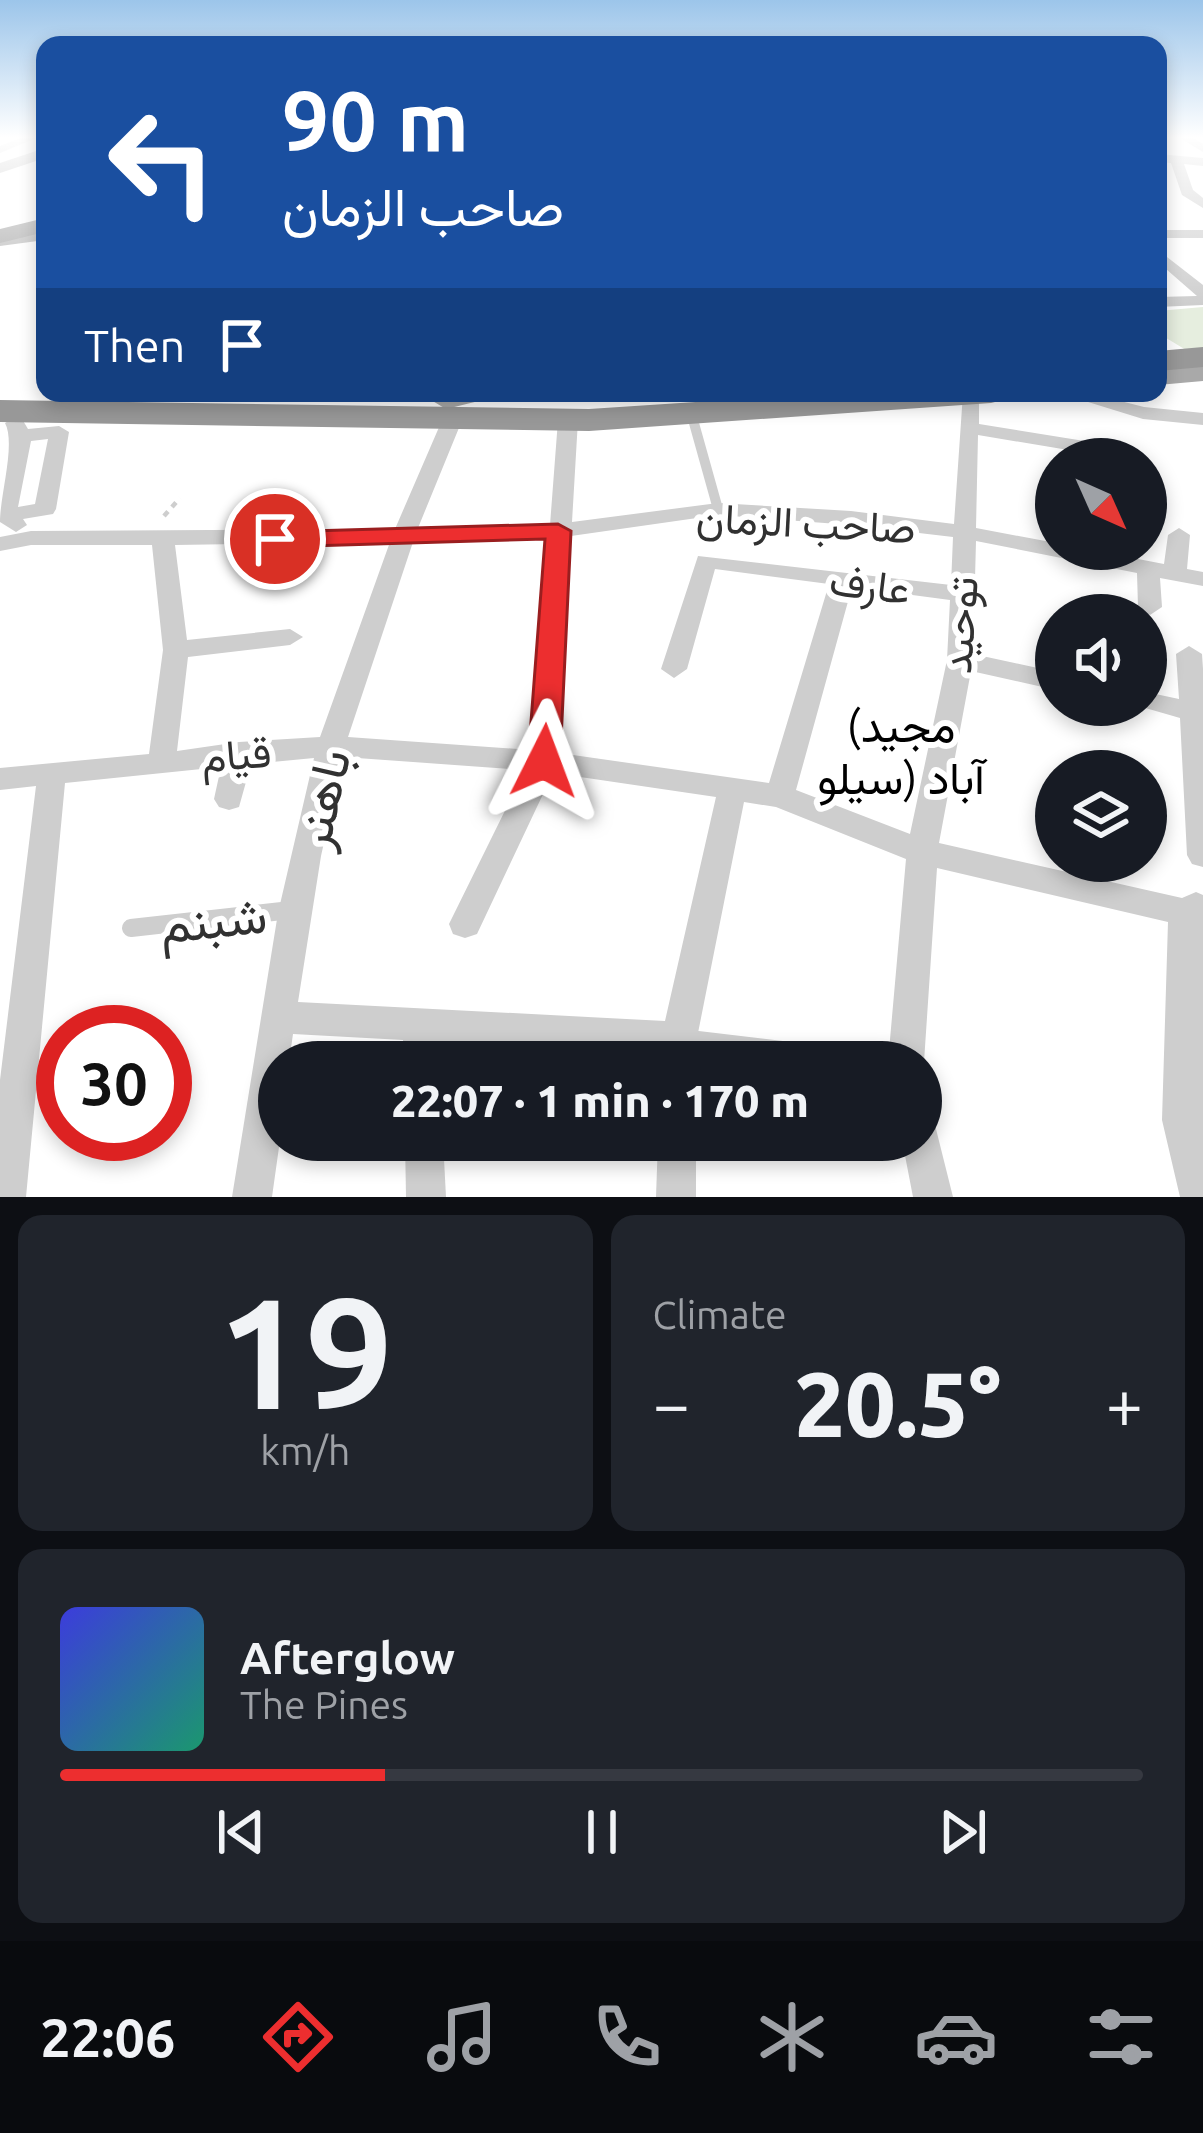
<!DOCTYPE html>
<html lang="en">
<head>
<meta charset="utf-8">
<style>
	:root { --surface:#171b24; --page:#20242c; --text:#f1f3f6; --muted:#9ea1a6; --line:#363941; --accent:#ed2e2f }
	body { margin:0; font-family:Ubuntu,Vazirmatn,sans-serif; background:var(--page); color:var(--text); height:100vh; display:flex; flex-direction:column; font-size:45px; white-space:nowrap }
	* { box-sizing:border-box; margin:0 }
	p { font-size:39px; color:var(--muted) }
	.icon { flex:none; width:66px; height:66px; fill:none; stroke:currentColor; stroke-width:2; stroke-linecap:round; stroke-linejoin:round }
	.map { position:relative; height:1197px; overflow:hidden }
	.details { display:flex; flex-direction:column; gap:18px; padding:18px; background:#0d0f14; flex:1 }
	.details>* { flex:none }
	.top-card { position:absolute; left:36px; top:36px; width:1131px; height:366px; border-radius:24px; box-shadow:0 6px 18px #0003; background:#1a4fa0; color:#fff; overflow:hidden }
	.needle { width:78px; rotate:135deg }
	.controls { position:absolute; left:1035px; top:438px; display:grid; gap:24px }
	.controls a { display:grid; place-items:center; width:132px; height:132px; border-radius:50%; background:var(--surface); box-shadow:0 6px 18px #0003; font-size:60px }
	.speed { position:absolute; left:36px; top:1005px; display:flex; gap:24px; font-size:60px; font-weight:700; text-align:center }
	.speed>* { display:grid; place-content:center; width:156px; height:156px; border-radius:50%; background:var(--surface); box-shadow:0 6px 18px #0003; line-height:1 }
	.speed .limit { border:18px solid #d22; background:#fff; color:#111 }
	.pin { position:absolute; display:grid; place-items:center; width:102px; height:102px; color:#fff; margin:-51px; border:6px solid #fff; border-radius:50%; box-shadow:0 3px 12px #0007 }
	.me { position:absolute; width:132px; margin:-66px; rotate:3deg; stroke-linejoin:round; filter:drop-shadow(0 0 9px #0008) }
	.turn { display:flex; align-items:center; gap:42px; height:252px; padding:0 48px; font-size:54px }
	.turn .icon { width:156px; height:156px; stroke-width:2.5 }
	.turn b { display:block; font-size:84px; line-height:102px }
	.then { display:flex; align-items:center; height:114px; padding:0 48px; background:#0003; gap:24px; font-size:45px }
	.big { font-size:90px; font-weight:800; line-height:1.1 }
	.details .tile { flex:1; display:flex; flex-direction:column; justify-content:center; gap:18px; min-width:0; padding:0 42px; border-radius:24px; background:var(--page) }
	.details .dial { align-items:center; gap:0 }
	.dial b { font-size:156px; line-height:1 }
	.song { display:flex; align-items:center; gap:36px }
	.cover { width:144px; height:144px; border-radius:18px; background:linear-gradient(135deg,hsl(240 70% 55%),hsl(160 70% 35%)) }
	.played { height:12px; border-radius:6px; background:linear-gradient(90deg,var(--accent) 30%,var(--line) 30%) }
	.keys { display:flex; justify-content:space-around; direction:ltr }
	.heat { display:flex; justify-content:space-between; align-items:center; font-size:66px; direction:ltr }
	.details .tiles { flex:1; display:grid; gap:18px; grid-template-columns:1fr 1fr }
	.tile:last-child { grid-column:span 2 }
	.trip { position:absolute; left:258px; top:1041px; width:684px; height:120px; border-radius:60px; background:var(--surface); box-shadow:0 6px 18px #0003; font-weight:800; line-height:120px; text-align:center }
	.tabs { display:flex; height:192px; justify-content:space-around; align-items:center; background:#090b0e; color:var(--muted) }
	.tabs .icon { width:84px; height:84px }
	.tabs .active { color:var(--accent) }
	.tabs b { font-size:54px; color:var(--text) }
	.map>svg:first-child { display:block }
	.green { fill:#e6eedf }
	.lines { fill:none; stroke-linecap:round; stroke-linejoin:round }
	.path { stroke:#cecece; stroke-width:4.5; stroke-dasharray:6 6; stroke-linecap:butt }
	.lane-far1 { stroke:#cecece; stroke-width:10 }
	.lane { stroke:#cecece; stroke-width:18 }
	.street { fill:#cecece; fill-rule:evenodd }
	.secondary { fill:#bbb; fill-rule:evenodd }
	.primary { fill:#a9a9a9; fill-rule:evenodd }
	.highway { fill:#989898; fill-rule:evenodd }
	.route { fill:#ed2e2f; stroke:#9a1e1f; stroke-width:3 }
	.labels { text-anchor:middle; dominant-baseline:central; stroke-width:12; stroke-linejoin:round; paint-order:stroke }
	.street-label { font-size:42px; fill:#313131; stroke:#fff }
	.neighbourhood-label { font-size:45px; fill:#000; stroke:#fff }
	.near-street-label { font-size:51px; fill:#313131; stroke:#fff }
</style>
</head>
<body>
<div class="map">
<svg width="1203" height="1197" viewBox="0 0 1203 1197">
	<rect width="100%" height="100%" fill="#fff"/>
	<path class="green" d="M1203,307V348L1186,350L1158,333V311Z"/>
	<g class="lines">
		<g class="path">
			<path d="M164,516L180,498"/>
			<path d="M282,518L289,495"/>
		</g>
		<path class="lane-far1" d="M692,416L718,509"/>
		<g class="lane">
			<path d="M131,928L291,910"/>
			<path d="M681,1038L882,1062"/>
		</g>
		<g class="street">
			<path d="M21,138H36L0,153V146Z"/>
			<path d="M1180,138H1193L1203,144V152Z"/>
			<path d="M1158,154L1203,158V166L1184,164L1193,190L1203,198V208L1182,195L1171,163L1158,162Z"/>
			<rect x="1159" y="230" width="44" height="8"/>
			<path d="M1158,250L1203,285V305L1158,307V297L1197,296L1158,262Z"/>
			<path d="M963,393L979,396V424L1134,449L1144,455L1141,459H1122L978,435L976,528L1056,543V549H1086L1164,564L1168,535L1179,528L1190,535L1187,569L1203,572V586L1160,578L1162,607L1150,615L1138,607L1137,573L976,541L973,654L1056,672V690L971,671L939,843L1182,898L1196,892L1203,895V1197H1180L1162,1120L1168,922L937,868L924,1062L921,1070V1062H888L906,859L776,807L744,802L697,1038V1062H661V1054L440,1042V1062H404L403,1040L293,1034L289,1062H279L280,1140L272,1197H232L278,913L314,758L251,764L239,807L229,810L219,807L214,799L221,767L65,783L26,1197H0V1080L36,786L0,790V768L149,754L163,650L152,545H31L0,551V537L31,531L395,529L443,418L453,412L463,418L418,528L550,525L558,420L568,414L578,420L572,522L718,503L851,511L954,524ZM718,515L851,525L953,537L951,585L698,556L661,669L674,678L687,669L715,569L829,584L769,783L559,753L571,536ZM549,538L531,750L348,737L413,542ZM390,542L320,737L239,742L177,751L188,657L290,645L303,637L290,629L187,640L175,545ZM852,587L950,600L947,660L910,834L796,790ZM343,757L525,770L449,924L453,934L465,938L477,934L553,773L716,797L665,1021L298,1002L321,856Z"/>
			<path d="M1059,393H1089L1144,407L1203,413V425L1143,419Z"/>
			<path d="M15,417L22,419L28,429L59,426L69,432L56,509L53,514L23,519L27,525L16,532L0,522C0,494 16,444 5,423ZM48,439L35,504L18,507L31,441Z"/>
			<path d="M1189,646L1202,654L1203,669V867L1192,864L1187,855L1180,718L1135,705H1146V692L1179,699L1176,654Z"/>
			<path d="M921,1120L935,1125L953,1197H913L902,1140H921Z"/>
			<path d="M405,1140H443L446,1197H406Z"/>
			<path d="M658,1140H696V1197H656Z"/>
		</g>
		<g class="secondary">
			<path d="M45,148V158L0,173V163Z"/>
			<path d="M45,228V240L0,246V234Z"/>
		</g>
		<g class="primary">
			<path d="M45,218V232L0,243V229Z"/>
			<path d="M1203,363V381L1158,385V367Z"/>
			<path d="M438,393H491L487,399L446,409L431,400Z"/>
		</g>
		<g class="highway">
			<path d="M1203,347V367L1158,371V351Z"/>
			<path d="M835,393H1008L1003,400L991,403L589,431L0,422V400L589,409Z"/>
		</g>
	</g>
	<linearGradient id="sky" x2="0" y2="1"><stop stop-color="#9cc5ea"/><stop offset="0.45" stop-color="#fff"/><stop offset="1" stop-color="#fff" stop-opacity="0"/></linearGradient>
	<rect width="1203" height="305" fill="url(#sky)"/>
	<path class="route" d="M558,524L571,531L560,761L556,769H533L528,761L545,539L275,547L262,539L275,532Z"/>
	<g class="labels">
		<g class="street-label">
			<text transform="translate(806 522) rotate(3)">صاحب الزمان</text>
			<text transform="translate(870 584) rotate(7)">عارف</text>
			<text transform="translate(959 625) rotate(-86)">توحید</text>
			<text transform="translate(236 754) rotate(-5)">قیام</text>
		</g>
		<g class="neighbourhood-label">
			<text x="901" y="725">(مجید<tspan x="901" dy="52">آباد (سیلو</tspan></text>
		</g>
		<g class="near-street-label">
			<text transform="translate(321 799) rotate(-77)">باهنر</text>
			<text transform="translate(213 919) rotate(-6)">شبنم</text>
		</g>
	</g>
</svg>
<div class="controls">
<a><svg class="needle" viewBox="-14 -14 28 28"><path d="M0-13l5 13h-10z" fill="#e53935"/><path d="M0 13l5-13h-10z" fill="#9ea1a6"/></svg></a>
<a><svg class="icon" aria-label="sound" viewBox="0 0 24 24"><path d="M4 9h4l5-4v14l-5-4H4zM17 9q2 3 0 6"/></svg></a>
<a><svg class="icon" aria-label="layers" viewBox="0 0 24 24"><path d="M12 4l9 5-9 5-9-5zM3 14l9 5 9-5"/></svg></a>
</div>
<div class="speed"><div class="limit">30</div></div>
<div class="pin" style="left:275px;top:539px;background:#d93025"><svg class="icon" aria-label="arrive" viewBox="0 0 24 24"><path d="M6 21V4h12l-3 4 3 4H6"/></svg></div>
<svg class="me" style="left:544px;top:761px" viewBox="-20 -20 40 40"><path d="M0-17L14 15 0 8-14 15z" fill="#ed2e2f" stroke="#fff" stroke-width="4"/></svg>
<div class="trip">22:07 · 1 min · 170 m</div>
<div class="top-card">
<div class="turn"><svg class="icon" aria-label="left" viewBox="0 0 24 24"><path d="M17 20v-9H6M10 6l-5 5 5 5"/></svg><div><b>90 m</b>صاحب الزمان</div></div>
<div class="then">Then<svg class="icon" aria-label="arrive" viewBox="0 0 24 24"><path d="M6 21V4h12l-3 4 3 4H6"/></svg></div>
</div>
</div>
<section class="details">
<div class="tiles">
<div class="tile dial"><b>19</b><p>km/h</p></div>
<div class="tile"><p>Climate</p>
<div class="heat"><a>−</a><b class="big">20.5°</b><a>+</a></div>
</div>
<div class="tile">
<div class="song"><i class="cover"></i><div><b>Afterglow</b><p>The Pines</p></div></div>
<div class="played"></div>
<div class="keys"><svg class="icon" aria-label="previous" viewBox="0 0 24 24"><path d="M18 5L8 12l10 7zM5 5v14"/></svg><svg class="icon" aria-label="pause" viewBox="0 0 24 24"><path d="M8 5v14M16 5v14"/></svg><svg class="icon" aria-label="next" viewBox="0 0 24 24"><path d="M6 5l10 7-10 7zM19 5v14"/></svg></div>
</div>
</div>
</section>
<nav class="tabs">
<b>22:06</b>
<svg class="icon active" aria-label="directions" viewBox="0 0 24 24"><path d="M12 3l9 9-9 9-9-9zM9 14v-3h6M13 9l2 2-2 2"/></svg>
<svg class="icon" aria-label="music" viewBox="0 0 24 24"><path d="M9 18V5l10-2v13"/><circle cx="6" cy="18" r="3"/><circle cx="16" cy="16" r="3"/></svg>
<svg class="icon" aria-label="phone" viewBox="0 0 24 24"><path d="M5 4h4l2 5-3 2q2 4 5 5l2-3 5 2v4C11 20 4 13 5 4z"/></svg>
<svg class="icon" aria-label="climate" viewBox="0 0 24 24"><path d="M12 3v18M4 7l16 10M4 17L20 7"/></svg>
<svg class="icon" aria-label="car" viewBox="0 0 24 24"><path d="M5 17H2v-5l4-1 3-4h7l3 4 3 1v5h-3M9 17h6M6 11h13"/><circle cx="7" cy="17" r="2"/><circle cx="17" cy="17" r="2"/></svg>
<svg class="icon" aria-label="filters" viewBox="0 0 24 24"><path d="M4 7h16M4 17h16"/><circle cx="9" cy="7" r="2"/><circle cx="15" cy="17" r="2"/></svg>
</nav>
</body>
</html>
